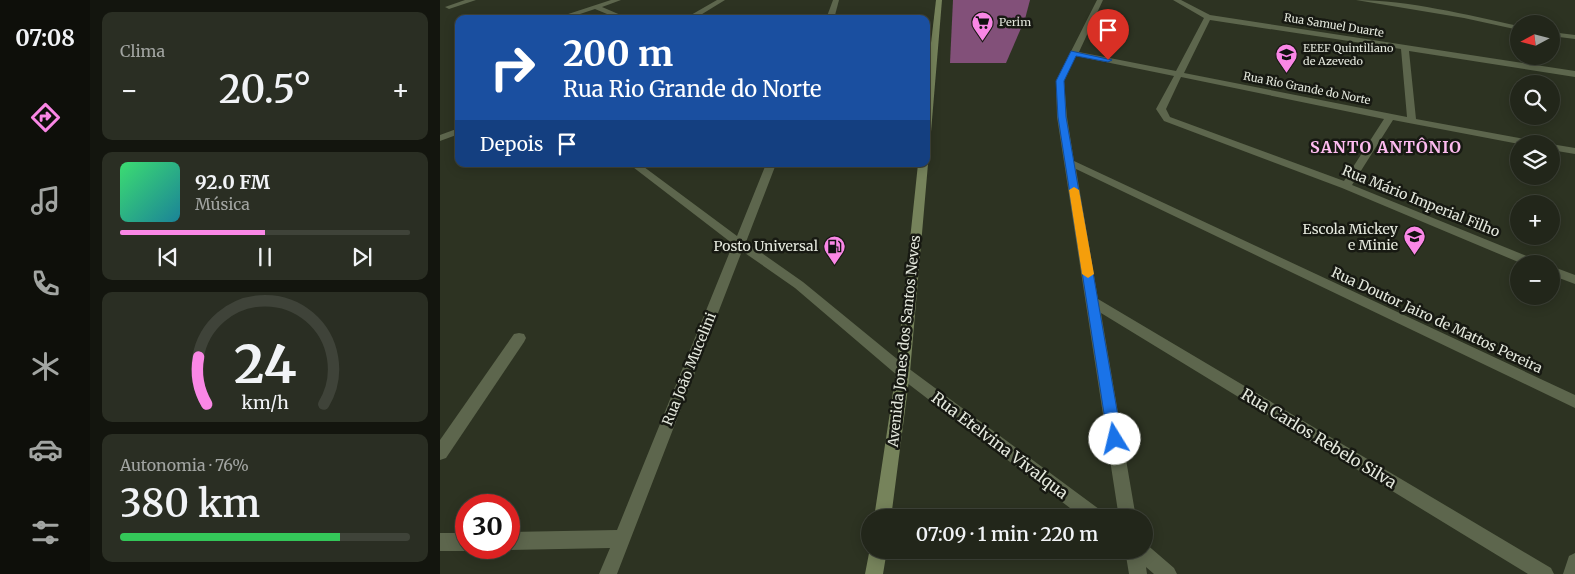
<!DOCTYPE html>
<html lang="pt">
<head>
<meta charset="utf-8">
<style>
	:root { --surface:#22261a; --page:#2a2e23; --text:#f1f3f6; --muted:#a2a5a2; --line:#3f4339; --accent:#fa87e6 }
	body { margin:0; font-family:Merriweather,serif; background:var(--page); color:var(--text); height:100vh; display:flex; flex-direction:column; font-size:19px; white-space:nowrap }
	* { box-sizing:border-box; margin:0 }
	p { font-size:16px; color:var(--muted) }
	.icon { flex:none; width:28px; height:28px; fill:none; stroke:currentColor; stroke-width:2; stroke-linecap:round; stroke-linejoin:round }
	.map { position:relative; flex:1; overflow:hidden }
	.drawer { display:flex; flex-direction:column; gap:12px; padding:12px; background:#13150e; width:350px }
	.drawer>* { flex:none }
	.guide { position:absolute; left:15px; top:15px; width:475px; height:152px; border-radius:10px; box-shadow:0 2px 12px #0003,0 0 0 1px var(--line); background:#1a4fa0; color:#fff; overflow:hidden }
	.needle { width:32px; rotate:263deg }
	.controls { position:absolute; left:1070px; top:15px; display:grid; gap:10px }
	.controls a { display:grid; place-items:center; width:50px; height:50px; border-radius:50%; background:var(--surface); box-shadow:0 2px 12px #0003,0 0 0 1px var(--line); font-size:25px }
	.speed { position:absolute; left:15px; top:494px; display:flex; gap:10px; font-size:25px; font-weight:700; text-align:center }
	.speed>* { display:grid; place-content:center; width:65px; height:65px; border-radius:50%; background:var(--surface); box-shadow:0 2px 12px #0003,0 0 0 1px var(--line); line-height:1 }
	.speed .limit { border:8px solid #d22; background:#fff; color:#111 }
	.pin { position:absolute; display:grid; place-items:center; width:42px; height:42px; color:#fff; margin:-51px -21px; border-radius:50% 50% 50% 0; rotate:-45deg; box-shadow:0 0 5px #0007 }
	.pin .icon { rotate:45deg }
	.me { position:absolute; width:55px; margin:-28px; rotate:351deg; stroke-linejoin:round; filter:drop-shadow(0 0 4px #0008) }
	.turn { display:flex; align-items:center; gap:18px; height:105px; padding:0 25px; font-size:22px }
	.turn .icon { width:65px; height:65px; stroke-width:2.5 }
	.turn b { display:block; font-size:35px; line-height:42px }
	.then { display:flex; align-items:center; height:48px; padding:0 25px; background:#0003; gap:10px; font-size:19px }
	.big { font-size:38px; font-weight:600; line-height:1.1 }
	.drawer .tile { flex:1; display:flex; flex-direction:column; justify-content:center; gap:8px; min-width:0; padding:0 18px; border-radius:10px; background:var(--page) }
	.drawer .dial { align-items:center; gap:0 }
	.dial svg { height:130px; overflow:visible; fill:none; stroke:var(--line); stroke-width:7; stroke-linecap:round; text-anchor:middle }
	.dial text { fill:var(--text); stroke:none }
	.song { display:flex; align-items:center; gap:15px }
	.cover { width:60px; height:60px; border-radius:8px; background:linear-gradient(135deg,hsl(140 70% 55%),hsl(190 70% 35%)) }
	.played { height:5px; border-radius:2px; background:linear-gradient(90deg,var(--accent) 50%,var(--line) 50%) }
	.keys { display:flex; justify-content:space-around; direction:ltr }
	.heat { display:flex; justify-content:space-between; align-items:center; font-size:28px; direction:ltr }
	.charge { height:8px; border-radius:4px; background:linear-gradient(90deg,#34c759 76%,var(--line) 0) }
	.trip { position:absolute; left:421px; top:509px; width:292px; height:50px; border-radius:25px; background:var(--surface); box-shadow:0 2px 12px #0003,0 0 0 1px var(--line); font-weight:600; line-height:50px; text-align:center }
	main { display:flex; flex:1; min-height:0 }
	.dock { display:flex; flex-direction:column; width:90px; justify-content:space-around; align-items:center; background:#0e0f0a; color:var(--muted) }
	.dock .icon { width:35px; height:35px }
	.dock .on { color:var(--accent) }
	.dock b { font-size:22px; color:var(--text) }
	.map>svg:first-child { display:block }
	.building { fill:#825079 }
	.lines { fill:none; stroke-linecap:round; stroke-linejoin:round }
	.minor { fill:#5d664d; fill-rule:evenodd }
	.secondary { fill:#76835b; fill-rule:evenodd }
	.route { fill:#1a73e8; stroke:#114b97 }
	.slow { fill:#f59e0b }
	.labels { text-anchor:middle; dominant-baseline:central; stroke-width:5; stroke-linejoin:round; paint-order:stroke }
	.far-poi-label { font-size:11px; fill:#e4e8dd; stroke:#171912; text-anchor:start }
	.far-street-label { font-size:11px; fill:#e4e8dd; stroke:#171912 }
	.street-label { font-size:14px; fill:#e4e8dd; stroke:#171912 }
	.poi-label { font-size:14px; fill:#e4e8dd; stroke:#171912; text-anchor:end }
	.far-district-label { font-size:16px; font-weight:bold; letter-spacing:1px; fill:#fdbbef; stroke:#171912 }
	.near-street-label { font-size:16px; fill:#e4e8dd; stroke:#171912 }
</style>
</head>
<body>
<main>
<nav class="dock">
<b>07:08</b>
<svg class="icon on" aria-label="directions" viewBox="0 0 24 24"><path d="M12 3l9 9-9 9-9-9zM9 14v-3h6M13 9l2 2-2 2"/></svg>
<svg class="icon" aria-label="music" viewBox="0 0 24 24"><path d="M9 18V5l10-2v13"/><circle cx="6" cy="18" r="3"/><circle cx="16" cy="16" r="3"/></svg>
<svg class="icon" aria-label="phone" viewBox="0 0 24 24"><path d="M5 4h4l2 5-3 2q2 4 5 5l2-3 5 2v4C11 20 4 13 5 4z"/></svg>
<svg class="icon" aria-label="climate" viewBox="0 0 24 24"><path d="M12 3v18M4 7l16 10M4 17L20 7"/></svg>
<svg class="icon" aria-label="car" viewBox="0 0 24 24"><path d="M5 17H2v-5l4-1 3-4h7l3 4 3 1v5h-3M9 17h6M6 11h13"/><circle cx="7" cy="17" r="2"/><circle cx="17" cy="17" r="2"/></svg>
<svg class="icon" aria-label="filters" viewBox="0 0 24 24"><path d="M4 7h16M4 17h16"/><circle cx="9" cy="7" r="2"/><circle cx="15" cy="17" r="2"/></svg>
</nav>
<section class="drawer">
<div class="tile"><p>Clima</p>
<div class="heat"><a>−</a><b class="big">20.5°</b><a>+</a></div>
</div>
<div class="tile">
<div class="song"><i class="cover"></i><div><b>92.0 FM</b><p>Música</p></div></div>
<div class="played"></div>
<div class="keys"><svg class="icon" aria-label="previous" viewBox="0 0 24 24"><path d="M18 5L8 12l10 7zM5 5v14"/></svg><svg class="icon" aria-label="pause" viewBox="0 0 24 24"><path d="M8 5v14M16 5v14"/></svg><svg class="icon" aria-label="next" viewBox="0 0 24 24"><path d="M6 5l10 7-10 7zM19 5v14"/></svg></div>
</div>
<div class="tile dial"><svg viewBox="0 0 100 80">
<path d="M14 69A42 42 0 1 1 86 69"/>
<path d="M14 69A42 42 0 0 1 9 40" stroke="#fa87e6"/>
<text x="50" y="56" font-size="32" font-weight="700">24</text>
<text x="50" y="72" font-size="11">km/h</text>
</svg></div>
<div class="tile"><p>Autonomia · 76%</p><b class="big">380 km</b><div class="charge"></div></div>
</section>
<div class="map">
<svg width="1135" height="574" viewBox="0 0 1135 574">
	<rect width="100%" height="100%" fill="#2d3322"/>
	<path class="building" d="M513,0H590L585,19L566,63H510Z"/>
	<g class="lines">
		<g class="minor">
			<path d="M25,0H36L9,9L5,7Z"/>
			<path d="M171,0H181L162,7L190,19H179L155,9L125,19H113Z"/>
			<path d="M277,0H285L254,19H244Z"/>
			<path d="M393,0H399L394,19H386Z"/>
			<path d="M657,0H663L639,52L736,71L764,18L733,0H741L770,15L1135,71V77L969,51L976,119L1096,141L1101,144H1079L953,120L912,185L1099,261L1101,264H1083L902,188L724,121L716,109L734,76L636,56L624,81L627,117L634,161L1135,395V408L636,169L658,299L1111,568L1114,574H1088L661,313L696,518H679L624,162L617,117L616,81ZM770,20L961,49L967,117L744,73ZM741,77L944,119L904,181L730,117L726,109Z"/>
			<path d="M916,0C968,0 1027,15 1079,26V30L1024,18Z"/>
			<path d="M1111,32L1135,35V39L1111,36Z"/>
			<path d="M19,128V134L0,141V135Z"/>
			<path d="M1111,144L1135,148V154L1111,150Z"/>
			<path d="M189,164H200L297,236L326,164H336L306,242L363,282L468,368L663,512L665,518H643L458,376L355,288L302,251L177,574H159L170,548L69,550L64,548H69V532L177,530L293,244Z"/>
			<path d="M1111,266L1135,275V284L1111,275Z"/>
			<path d="M79,333L84,334L86,338L84,342L6,458L0,460V440L74,334Z"/>
			<path d="M0,533H26V548H32L26,551H0Z"/>
			<path d="M705,543L734,568L737,574H714L706,567L707,574H689L685,550H705Z"/>
			<path d="M1135,553V574H1123L1129,556Z"/>
		</g>
		<g class="secondary">
			<path d="M496,0H502L491,132L486,135V86Z"/>
			<path d="M486,162L488,164L470,372L451,518H434L456,372L478,164H486Z"/>
			<path d="M430,548V550H447L443,574H425Z"/>
		</g>
	</g>
	<path class="route" d="M631,51L672,60L668,62L636,56L624,81L626,117L682,439L680,444L675,445L670,444L668,439L618,117L616,81Z"/>
	<path class="slow" d="M634,187L639,190L654,274L648,278L642,274L629,190Z"/>
	<defs>
		<symbol id="supermarket-pin" viewBox="-11 -11 22 30"><path d="M0 17L-7.5 6A9.5 9.5 0 1 1 7.5 6Z" fill="#fa87e6" stroke="#171912"/><path d="M-6-5.5h2.5l.6 2H6L4.5 2H-2.5L-4.4-4H-6ZM-1.5 3.2a1.3 1.3 0 1 0 .1 0ZM3 3.2a1.3 1.3 0 1 0 .1 0Z" fill="#111"/></symbol>
		<symbol id="school-pin" viewBox="-11 -11 22 30"><path d="M0 17L-7.5 6A9.5 9.5 0 1 1 7.5 6Z" fill="#fa87e6" stroke="#171912"/><path d="M0-5L7-2L0 1L-7-2ZM-4 1L0 2.5L4 1V4Q0 6-4 4Z" fill="#111"/></symbol>
		<symbol id="fuel-pin" viewBox="-11 -11 22 30"><path d="M0 17L-7.5 6A9.5 9.5 0 1 1 7.5 6Z" fill="#fa87e6" stroke="#171912"/><path d="M-5.5-6h7V0h2V4h1.3V-2.5L3-4.5l.8-.8L6-3V5H2.5V1h-1V6h-7ZM-4.2-4.7v3.2H.2V-4.7Z" fill="#111"/></symbol>
	</defs>
	<g fill-rule="evenodd">
		<use href="#supermarket-pin" x="530" y="10" width="25" height="34"/>
		<use href="#school-pin" x="834" y="42" width="25" height="34"/>
		<use href="#school-pin" x="962" y="224" width="25" height="34"/>
		<use href="#fuel-pin" x="382" y="234" width="25" height="34"/>
	</g>
	<g class="labels">
		<g class="far-poi-label">
			<text x="559" y="22">Perim</text>
			<text x="863" y="48">EEEF Quintiliano<tspan x="863" dy="13">de Azevedo</tspan></text>
		</g>
		<g class="far-street-label">
			<text transform="translate(894 25) rotate(9)">Rua Samuel Duarte</text>
			<text transform="translate(867 88) rotate(11)">Rua Rio Grande do Norte</text>
		</g>
		<g class="street-label">
			<text transform="translate(981 201) rotate(22)">Rua Mário Imperial Filho</text>
			<text transform="translate(997 320) rotate(25)">Rua Doutor Jairo de Mattos Pereira</text>
			<text transform="translate(464 341) rotate(-84)">Avenida Jones dos Santos Neves</text>
			<text transform="translate(249 369) rotate(-68)">Rua João Mucelini</text>
		</g>
		<g class="poi-label">
			<text x="958" y="229">Escola Mickey<tspan x="958" dy="16">e Minie</tspan></text>
			<text x="378" y="246">Posto Universal</text>
		</g>
		<g class="far-district-label">
			<text x="946" y="147">SANTO ANTÔNIO</text>
		</g>
		<g class="near-street-label">
			<text transform="translate(879 438) rotate(31)">Rua Carlos Rebelo Silva</text>
			<text transform="translate(560 445) rotate(37)">Rua Etelvina Vivalqua</text>
		</g>
	</g>
</svg>
<div class="controls">
<a><svg class="needle" viewBox="-14 -14 28 28"><path d="M0-13l5 13h-10z" fill="#e53935"/><path d="M0 13l5-13h-10z" fill="#a2a5a2"/></svg></a>
<a><svg class="icon" aria-label="search" viewBox="0 0 24 24"><circle cx="10" cy="10" r="6"/><path d="M15 15l6 6"/></svg></a>
<a><svg class="icon" aria-label="layers" viewBox="0 0 24 24"><path d="M12 4l9 5-9 5-9-5zM3 14l9 5 9-5"/></svg></a>
<a>+</a>
<a>−</a>
</div>
<div class="speed"><div class="limit">30</div></div>
<div class="pin" style="left:668px;top:60px;background:#d93025"><svg class="icon" aria-label="arrive" viewBox="0 0 24 24"><path d="M6 21V4h12l-3 4 3 4H6"/></svg></div>
<svg class="me" style="left:675px;top:439px" viewBox="-20 -20 40 40"><circle r="19" fill="#fff"/><path d="M0-13L10 11 0 6-10 11z" fill="#1a73e8"/></svg>
<div class="trip">07:09 · 1 min · 220 m</div>
<div class="guide">
<div class="turn"><svg class="icon" aria-label="right" viewBox="0 0 24 24"><path d="M7 20v-9h11M14 6l5 5-5 5"/></svg><div><b>200 m</b>Rua Rio Grande do Norte</div></div>
<div class="then">Depois<svg class="icon" aria-label="arrive" viewBox="0 0 24 24"><path d="M6 21V4h12l-3 4 3 4H6"/></svg></div>
</div>
</div>
</main>
</body>
</html>
